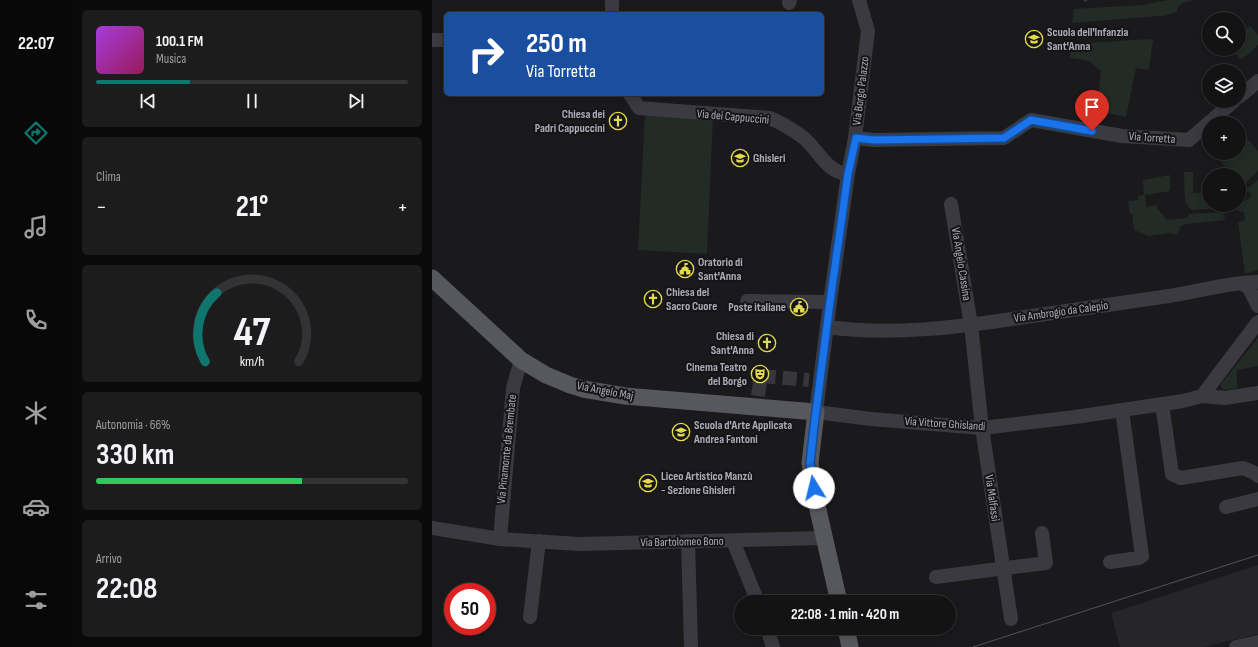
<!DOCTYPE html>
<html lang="it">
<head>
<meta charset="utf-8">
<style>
	:root { --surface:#141314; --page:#1d1c1d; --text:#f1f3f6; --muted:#9d9ea0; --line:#333234; --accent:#0f766e }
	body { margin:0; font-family:"Sofia Sans Condensed",sans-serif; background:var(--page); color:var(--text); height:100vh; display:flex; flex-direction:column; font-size:15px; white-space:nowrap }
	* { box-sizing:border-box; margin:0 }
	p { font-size:13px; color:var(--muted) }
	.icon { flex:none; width:22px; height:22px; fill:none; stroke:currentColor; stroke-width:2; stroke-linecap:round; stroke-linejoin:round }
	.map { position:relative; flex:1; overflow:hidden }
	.side { display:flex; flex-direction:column; gap:10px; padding:10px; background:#0b0a0b; width:360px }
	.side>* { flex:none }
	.hud { position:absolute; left:12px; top:12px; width:380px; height:84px; border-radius:6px; box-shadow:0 2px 10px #0003,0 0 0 1px var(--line); background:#1a4fa0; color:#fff; overflow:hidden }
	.fabs { position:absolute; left:770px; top:12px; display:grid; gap:8px }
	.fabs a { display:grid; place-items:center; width:44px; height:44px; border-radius:50%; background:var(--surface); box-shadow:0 2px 10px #0003,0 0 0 1px var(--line); font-size:20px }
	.speed { position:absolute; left:12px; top:583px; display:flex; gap:8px; font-size:20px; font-weight:700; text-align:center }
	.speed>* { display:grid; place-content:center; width:52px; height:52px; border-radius:50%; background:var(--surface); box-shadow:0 2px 10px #0003,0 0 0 1px var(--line); line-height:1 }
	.speed .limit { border:6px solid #d22; background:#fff; color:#111 }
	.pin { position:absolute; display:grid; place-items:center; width:34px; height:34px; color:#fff; margin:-41px -17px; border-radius:50% 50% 50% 0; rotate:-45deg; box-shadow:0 0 4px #0007 }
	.pin .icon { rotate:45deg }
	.me { position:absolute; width:44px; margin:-22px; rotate:351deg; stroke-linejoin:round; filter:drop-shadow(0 0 3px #0008) }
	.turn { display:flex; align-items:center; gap:14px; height:84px; padding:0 16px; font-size:18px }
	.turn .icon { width:52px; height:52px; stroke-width:2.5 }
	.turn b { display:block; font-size:28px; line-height:34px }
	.big { font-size:30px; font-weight:700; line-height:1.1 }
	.side .widget { flex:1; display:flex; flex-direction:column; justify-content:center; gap:6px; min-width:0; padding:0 14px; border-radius:6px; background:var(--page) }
	.side .dial { align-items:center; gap:0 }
	.dial svg { height:104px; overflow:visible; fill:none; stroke:var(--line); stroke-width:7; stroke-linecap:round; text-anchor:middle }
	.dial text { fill:var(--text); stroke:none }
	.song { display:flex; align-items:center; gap:12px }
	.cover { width:48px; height:48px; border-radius:6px; background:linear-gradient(135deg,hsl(280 70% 55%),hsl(330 70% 35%)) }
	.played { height:4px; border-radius:2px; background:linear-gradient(90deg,var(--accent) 30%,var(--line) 30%) }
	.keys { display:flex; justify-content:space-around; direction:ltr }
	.heat { display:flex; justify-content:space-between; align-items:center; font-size:22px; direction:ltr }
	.charge { height:6px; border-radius:3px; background:linear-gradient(90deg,#34c759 66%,var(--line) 0) }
	.trip { position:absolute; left:302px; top:595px; width:222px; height:40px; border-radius:20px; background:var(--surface); box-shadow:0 2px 10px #0003,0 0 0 1px var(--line); font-weight:700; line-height:40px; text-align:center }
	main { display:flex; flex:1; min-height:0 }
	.dock { display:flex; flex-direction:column; width:72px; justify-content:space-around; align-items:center; background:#080808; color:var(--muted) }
	.dock .icon { width:28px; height:28px }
	.dock .active { color:var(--accent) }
	.dock b { font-size:18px; color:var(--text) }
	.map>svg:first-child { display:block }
	.built { fill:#262528 }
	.green { fill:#232b26 }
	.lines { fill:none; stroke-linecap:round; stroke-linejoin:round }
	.stream { stroke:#323640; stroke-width:3 }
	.minor-tunnel { stroke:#37373b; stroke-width:14; stroke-dasharray:14 7; stroke-linecap:butt }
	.minor { stroke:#3b3a40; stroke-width:14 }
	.major { stroke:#57575e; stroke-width:17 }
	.tram { stroke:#525158; stroke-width:1 }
	.route-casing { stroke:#114b97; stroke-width:10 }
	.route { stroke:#1a73e8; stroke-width:7 }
	.labels { text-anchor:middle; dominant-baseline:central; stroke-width:4; stroke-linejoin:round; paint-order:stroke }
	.poi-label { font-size:12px; font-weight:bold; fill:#adadb9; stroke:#151416; text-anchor:start }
	.street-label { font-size:12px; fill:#adadb9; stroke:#151416 }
</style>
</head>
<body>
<main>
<nav class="dock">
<b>22:07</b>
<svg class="icon active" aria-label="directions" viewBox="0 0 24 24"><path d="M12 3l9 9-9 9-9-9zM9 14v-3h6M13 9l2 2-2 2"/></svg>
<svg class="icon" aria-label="music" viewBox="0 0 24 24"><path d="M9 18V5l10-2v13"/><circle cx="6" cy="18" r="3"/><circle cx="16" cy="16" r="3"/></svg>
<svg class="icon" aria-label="phone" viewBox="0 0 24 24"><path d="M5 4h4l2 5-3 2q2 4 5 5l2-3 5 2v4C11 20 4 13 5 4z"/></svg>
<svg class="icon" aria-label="climate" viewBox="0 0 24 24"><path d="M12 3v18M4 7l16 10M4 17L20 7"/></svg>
<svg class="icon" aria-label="car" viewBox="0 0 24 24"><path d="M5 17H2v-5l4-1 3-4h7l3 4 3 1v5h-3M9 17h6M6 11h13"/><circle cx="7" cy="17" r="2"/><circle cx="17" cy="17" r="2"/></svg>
<svg class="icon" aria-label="filters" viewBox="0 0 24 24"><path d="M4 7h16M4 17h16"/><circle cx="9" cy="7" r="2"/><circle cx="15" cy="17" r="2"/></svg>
</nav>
<section class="side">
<div class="widget">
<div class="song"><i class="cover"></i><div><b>100.1 FM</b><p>Musica</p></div></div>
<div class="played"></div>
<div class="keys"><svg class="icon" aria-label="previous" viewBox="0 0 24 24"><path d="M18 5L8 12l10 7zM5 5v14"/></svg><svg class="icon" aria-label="pause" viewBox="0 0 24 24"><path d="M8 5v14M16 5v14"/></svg><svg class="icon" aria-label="next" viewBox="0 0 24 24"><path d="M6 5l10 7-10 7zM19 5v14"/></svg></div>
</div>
<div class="widget"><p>Clima</p>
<div class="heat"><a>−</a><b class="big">21°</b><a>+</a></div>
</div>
<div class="widget dial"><svg viewBox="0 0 100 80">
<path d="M14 69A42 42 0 1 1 86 69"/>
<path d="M14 69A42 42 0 0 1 23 16" stroke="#0f766e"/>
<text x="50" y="56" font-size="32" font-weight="700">47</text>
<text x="50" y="72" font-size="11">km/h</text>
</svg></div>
<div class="widget"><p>Autonomia · 66%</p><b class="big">330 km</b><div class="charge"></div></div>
<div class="widget"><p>Arrivo</p><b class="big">22:08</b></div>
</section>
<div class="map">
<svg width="826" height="647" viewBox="0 0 826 647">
	<rect width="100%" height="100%" fill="#1a191b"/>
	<path class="built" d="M826,565V634L772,647H688L679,613Z"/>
	<g class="green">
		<path d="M736,0H762C754,2 745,3 745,12L728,17L726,16L640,23L642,9L710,5Z"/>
		<path d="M807,19L815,28L818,26L826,35V45L809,60L799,49H807Z"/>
		<path d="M717,39L721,40L717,70L704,68L694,117L664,111L669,71L657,61L638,58L640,44Z"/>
		<path d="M213,115L281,118L275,254L206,250Z"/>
		<path d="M814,137L826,151V171L809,187L807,184V175H800L788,160L796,153H807V143Z"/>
		<path d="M752,172H761V193L777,192V205H789L790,208L760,210C750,205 753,182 752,172Z"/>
		<path d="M738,175V191L713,195L714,207L726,205L725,208L735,220L755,218L757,214L792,212L793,220L755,224L749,226L745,235L738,233L716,236L702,230L700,214H698L696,201L706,200V196L712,195L711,180Z"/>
		<path d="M826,180V270L813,274L806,222L813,220L812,212L806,211L805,205H807V199L811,202L820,196L814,189Z"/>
		<path d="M826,338V366L805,370V388L791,390L788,385Z"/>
	</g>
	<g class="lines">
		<path class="stream" d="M653,0H654"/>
		<path class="minor-tunnel" d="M326,396L329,376L377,380"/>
		<g class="minor">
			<path d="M427,0L436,31L423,138L416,174L398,302L384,412L439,419L550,428L643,417L751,401L770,396L793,398L826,393"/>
			<path d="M357,3L358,0"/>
			<path d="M180,14V0"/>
			<path d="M0,40H14"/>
			<path d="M198,94L207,108L337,118C349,122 361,130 372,138C387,151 394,172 416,174"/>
			<path d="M807,97L826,81"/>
			<path d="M423,138L442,140L572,138L599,120L690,136L757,140L802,101"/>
			<path d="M519,204L539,325L550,428L579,619"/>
			<path d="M809,283L817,288L826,306"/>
			<path d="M315,301L398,302"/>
			<path d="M395,327C462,336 527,327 593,317C641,310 689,303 737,296C766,292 796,282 826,282"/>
			<path d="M770,396L826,322"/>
			<path d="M730,404L740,474L749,478L811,468L823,473L826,476"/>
			<path d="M794,507L826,499"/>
			<path d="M0,528L68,539L147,544L392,538"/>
			<path d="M68,539L81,388L89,360"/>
			<path d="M256,541L259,647"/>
			<path d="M301,541L326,602"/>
			<path d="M678,562L707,558L710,556L690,410"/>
			<path d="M504,577L614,563L610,533"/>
			<path d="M98,617L107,541"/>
			<path d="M335,628L341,647"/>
			<path d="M804,647L826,642"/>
		</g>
		<g class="major">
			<path d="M0,278L89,360L114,375L138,385L151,389L193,396L384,412L378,463L384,501L407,602"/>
			<path d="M414,628L418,647"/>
		</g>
		<path class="tram" d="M541,647L826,555"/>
	</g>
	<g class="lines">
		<defs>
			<path id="route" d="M382,488L378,463L382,427L398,302L416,174L424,138L442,140L572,138L599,120L660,131"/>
		</defs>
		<use href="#route" class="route-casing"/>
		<use href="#route" class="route"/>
	</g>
	<defs>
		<symbol id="school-ring" viewBox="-11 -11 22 22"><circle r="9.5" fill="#151416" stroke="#e2da4a" stroke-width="1.5"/><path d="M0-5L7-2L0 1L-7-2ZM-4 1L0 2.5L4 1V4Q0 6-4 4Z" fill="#e2da4a"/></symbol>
		<symbol id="church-ring" viewBox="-11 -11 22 22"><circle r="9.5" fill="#151416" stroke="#e2da4a" stroke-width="1.5"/><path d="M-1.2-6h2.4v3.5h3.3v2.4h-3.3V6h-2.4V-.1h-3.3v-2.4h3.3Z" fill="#e2da4a"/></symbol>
		<symbol id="civic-ring" viewBox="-11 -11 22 22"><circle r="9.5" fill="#151416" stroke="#e2da4a" stroke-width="1.5"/><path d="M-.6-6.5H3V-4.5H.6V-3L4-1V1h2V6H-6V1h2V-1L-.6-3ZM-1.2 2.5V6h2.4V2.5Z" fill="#e2da4a"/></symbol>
		<symbol id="theatre-ring" viewBox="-11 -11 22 22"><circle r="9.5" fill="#151416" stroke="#e2da4a" stroke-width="1.5"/><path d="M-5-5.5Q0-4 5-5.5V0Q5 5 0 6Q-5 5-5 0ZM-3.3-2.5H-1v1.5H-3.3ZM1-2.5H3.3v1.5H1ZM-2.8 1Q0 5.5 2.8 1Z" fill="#e2da4a"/></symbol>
	</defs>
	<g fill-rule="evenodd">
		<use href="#school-ring" x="592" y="29" width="20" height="20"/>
		<use href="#church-ring" x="176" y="111" width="20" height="20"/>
		<use href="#school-ring" x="298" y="148" width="20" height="20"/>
		<use href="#civic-ring" x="243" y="259" width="20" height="20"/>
		<use href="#church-ring" x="211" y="289" width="20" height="20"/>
		<use href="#civic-ring" x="357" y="297" width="20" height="20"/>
		<use href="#church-ring" x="325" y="333" width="20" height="20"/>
		<use href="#theatre-ring" x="318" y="364" width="20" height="20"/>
		<use href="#school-ring" x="239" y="422" width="20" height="20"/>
		<use href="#school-ring" x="206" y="473" width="20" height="20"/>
	</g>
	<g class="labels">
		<g class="poi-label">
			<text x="615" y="32">Scuola dell'Infanzia<tspan x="615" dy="14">Sant'Anna</tspan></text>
			<text x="173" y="114" text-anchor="end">Chiesa dei<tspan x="173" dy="14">Padri Cappuccini</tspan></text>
			<text x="321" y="158">Ghisleri</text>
			<text x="266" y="262">Oratorio di<tspan x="266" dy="14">Sant'Anna</tspan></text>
			<text x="234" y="292">Chiesa del<tspan x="234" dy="14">Sacro Cuore</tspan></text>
			<text x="354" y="307" text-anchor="end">Poste italiane</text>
			<text x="322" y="336" text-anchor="end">Chiesa di<tspan x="322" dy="14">Sant'Anna</tspan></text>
			<text x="315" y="367" text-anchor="end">Cinema Teatro<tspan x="315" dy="14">del Borgo</tspan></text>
			<text x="262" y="425">Scuola d'Arte Applicata<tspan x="262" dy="14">Andrea Fantoni</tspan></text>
			<text x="229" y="476">Liceo Artistico Manzù<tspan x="229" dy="14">- Sezione Ghisleri</tspan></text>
		</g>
		<g class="street-label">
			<text transform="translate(429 91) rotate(-83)">Via Borgo Palazzo</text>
			<text transform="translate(301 117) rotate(5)">Via dei Cappuccini</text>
			<text transform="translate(720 138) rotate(4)">Via Torretta</text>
			<text transform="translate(529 264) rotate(81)">Via Angelo Cassina</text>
			<text transform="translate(629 312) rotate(-8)">Via Ambrogio da Calepio</text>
			<text transform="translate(173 391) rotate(11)">Via Angelo Maj</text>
			<text transform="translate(513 424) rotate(4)">Via Vittore Ghislandi</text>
			<text transform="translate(75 449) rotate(-84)">Via Pinamonte da Brembate</text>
			<text transform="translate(560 498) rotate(82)">Via Malfassi</text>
			<text transform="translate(250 542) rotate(-1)">Via Bartolomeo Bono</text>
		</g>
	</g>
</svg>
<div class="fabs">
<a><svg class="icon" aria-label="search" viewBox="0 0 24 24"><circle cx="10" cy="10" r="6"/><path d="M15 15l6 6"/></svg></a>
<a><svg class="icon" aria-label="layers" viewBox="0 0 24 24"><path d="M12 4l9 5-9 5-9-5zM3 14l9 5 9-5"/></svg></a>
<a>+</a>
<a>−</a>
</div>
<div class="speed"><div class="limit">50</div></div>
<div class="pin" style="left:660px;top:131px;background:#d93025"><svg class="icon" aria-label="arrive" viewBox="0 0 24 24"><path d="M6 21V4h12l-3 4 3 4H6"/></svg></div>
<svg class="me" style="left:382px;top:488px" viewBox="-20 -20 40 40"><circle r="19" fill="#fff"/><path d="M0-13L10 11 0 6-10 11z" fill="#1a73e8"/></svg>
<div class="trip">22:08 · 1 min · 420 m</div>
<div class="hud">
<div class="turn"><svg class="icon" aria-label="right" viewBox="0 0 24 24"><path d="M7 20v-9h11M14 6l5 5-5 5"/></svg><div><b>250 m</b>Via Torretta</div></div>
</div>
</div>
</main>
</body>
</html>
